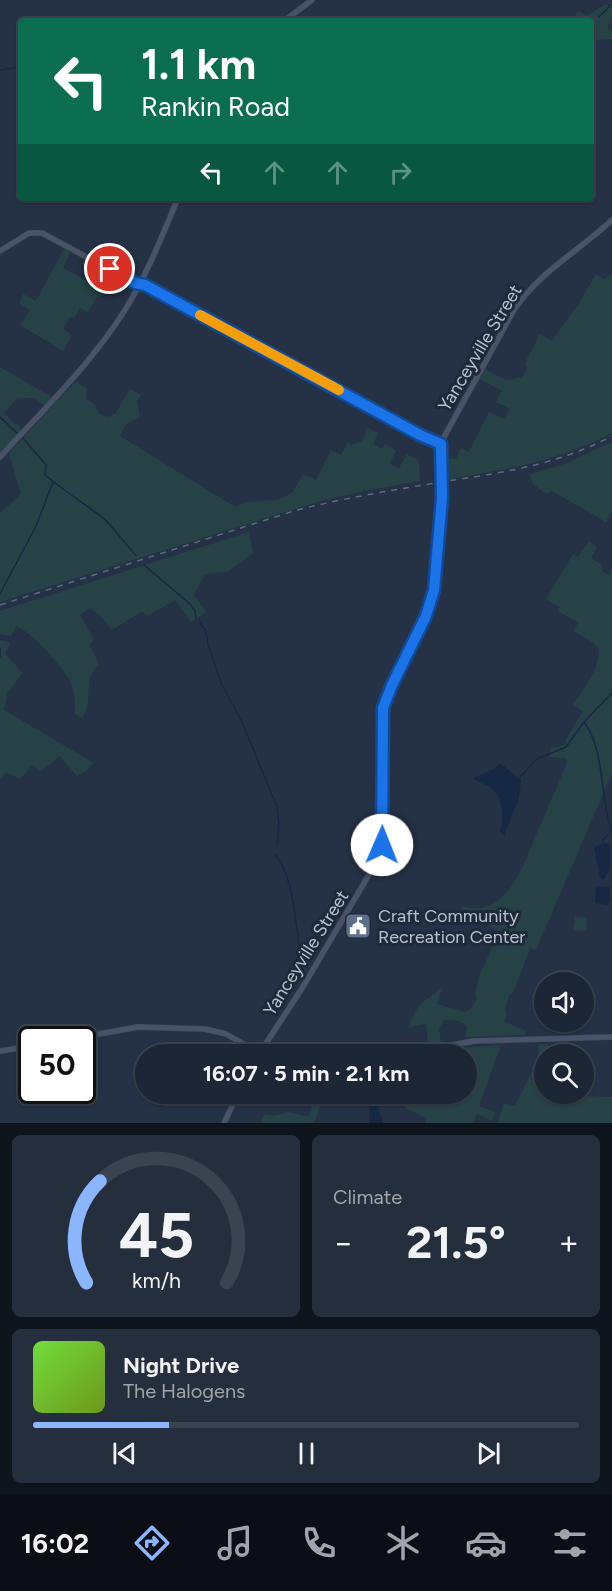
<!DOCTYPE html>
<html lang="en">
<head>
<meta charset="utf-8">
<style>
	:root { --surface:#1c2634; --page:#252e3c; --text:#f1f3f6; --muted:#a0a5ac; --line:#3a434f; --accent:#8bb5ff }
	body { margin:0; font-family:Figtree,sans-serif; background:var(--page); color:var(--text); height:100vh; display:flex; flex-direction:column; font-size:22px; white-space:nowrap }
	* { box-sizing:border-box; margin:0 }
	p { font-size:20px; color:var(--muted) }
	.icon { flex:none; width:33px; height:33px; fill:none; stroke:currentColor; stroke-width:2; stroke-linecap:round; stroke-linejoin:round }
	.map { position:relative; height:1123px; overflow:hidden }
	.drawer { display:flex; flex-direction:column; gap:12px; padding:12px; background:#0f151d; flex:1 }
	.drawer>* { flex:none }
	.guide { position:absolute; left:18px; top:18px; width:576px; height:183px; border-radius:6px; box-shadow:0 2px 4px #0004,0 0 0 2px var(--line); background:#0b6e4f; color:#fff; overflow:hidden }
	.tools { position:absolute; left:534px; top:972px; display:grid; gap:12px }
	.tools a { display:grid; place-items:center; width:60px; height:60px; border-radius:50%; background:var(--surface); box-shadow:0 2px 4px #0004,0 0 0 2px var(--line); font-size:30px }
	.speed { position:absolute; left:18px; top:1026px; display:flex; gap:12px; font-size:30px; font-weight:700; text-align:center }
	.speed>* { display:grid; place-content:center; width:78px; height:78px; border-radius:50%; background:var(--surface); box-shadow:0 2px 4px #0004,0 0 0 2px var(--line); line-height:1 }
	.speed .limit { border:3px solid #111; border-radius:9px; background:#fff; color:#111 }
	.pin { position:absolute; display:grid; place-items:center; width:51px; height:51px; color:#fff; margin:-26px; border:3px solid #fff; border-radius:50%; box-shadow:0 2px 6px #0007 }
	.me { position:absolute; width:66px; margin:-33px; rotate:1deg; stroke-linejoin:round; filter:drop-shadow(0 0 4px #0008) }
	.turn { display:flex; align-items:center; gap:21px; height:126px; padding:0 24px; font-size:27px }
	.turn .icon { width:78px; height:78px; stroke-width:2.5 }
	.turn b { display:block; font-size:42px; line-height:51px }
	.lanes { display:flex; align-items:center; height:57px; padding:0 24px; background:#0003; justify-content:center; gap:30px; direction:ltr }
	.lanes .off { opacity:.35 }
	.big { font-size:45px; font-weight:700; line-height:1.1 }
	.drawer .widget { flex:1; display:flex; flex-direction:column; justify-content:center; gap:9px; min-width:0; padding:0 21px; border-radius:9px; background:var(--page) }
	.drawer .dial { align-items:center; gap:0 }
	.dial svg { height:156px; overflow:visible; fill:none; stroke:var(--line); stroke-width:7; stroke-linecap:round; text-anchor:middle }
	.dial text { fill:var(--text); stroke:none }
	.song { display:flex; align-items:center; gap:18px }
	.cover { width:72px; height:72px; border-radius:9px; background:linear-gradient(135deg,hsl(100 70% 55%),hsl(80 70% 35%)) }
	.played { height:6px; border-radius:3px; background:linear-gradient(90deg,var(--accent) 25%,var(--line) 25%) }
	.keys { display:flex; justify-content:space-around; direction:ltr }
	.heat { display:flex; justify-content:space-between; align-items:center; font-size:33px; direction:ltr }
	.drawer .tiles { flex:1; display:grid; gap:12px; grid-template-columns:1fr 1fr }
	.widget:last-child { grid-column:span 2 }
	.trip { position:absolute; left:135px; top:1044px; width:342px; height:60px; border-radius:30px; background:var(--surface); box-shadow:0 2px 4px #0004,0 0 0 2px var(--line); font-weight:700; line-height:60px; text-align:center }
	.tab-bar { display:flex; height:96px; justify-content:space-around; align-items:center; background:#0b0f15; color:var(--muted) }
	.tab-bar .icon { width:42px; height:42px }
	.tab-bar .active { color:var(--accent) }
	.tab-bar b { font-size:27px; color:var(--text) }
	.map>svg:first-child { display:block }
	.green { fill:#274246 }
	.water { fill:#172845 }
	.lines { fill:none; stroke-linecap:round; stroke-linejoin:round }
	.stream { stroke:#172845; stroke-width:1.5 }
	.secondary-casing { stroke:#444d5e; stroke-width:6 }
	.secondary { stroke:#485368; stroke-width:4.5 }
	.rail { stroke:#5c687c; stroke-width:1.5; stroke-dasharray:6 6; stroke-linecap:butt }
	.route-casing { stroke:#114b97; stroke-width:15 }
	.route { stroke:#1a73e8; stroke-width:10 }
	.slow { stroke:#f59e0b; stroke-width:10 }
	.labels { text-anchor:middle; dominant-baseline:central; stroke-width:6; stroke-linejoin:round; paint-order:stroke }
	.street-label { font-size:18px; fill:#b8c0ce; stroke:#1e293a }
	.poi-label { font-size:18px; fill:#b8c0ce; stroke:#1e293a; text-anchor:start }
</style>
</head>
<body>
<div class="map">
<svg width="612" height="1123" viewBox="0 0 612 1123">
	<rect width="100%" height="100%" fill="#253245"/>
	<g class="green">
		<path d="M612,1V18L607,28L612,31V39L591,40V21H572L578,11L587,16L605,4L609,6Z"/>
		<path d="M64,249L70,252L63,268L106,291L104,295L96,298L88,312L80,308L74,318L70,316L63,329L72,335L63,351L20,325L30,310L19,303L23,294L36,301Z"/>
		<path d="M596,274L604,279L612,274V433C556,462 507,469 446,480L444,458L456,459L461,448L469,452L489,412L504,419L510,409L496,402L502,391L480,379L485,369L506,380L522,377L527,368L525,363L540,334L552,341L579,303Z"/>
		<path d="M0,367L52,397L44,406L35,398H17L4,413L22,430L0,454Z"/>
		<path d="M76,381L87,389L86,399L95,405L98,413L107,417L115,414L130,389L141,395L137,401L140,417L126,424L120,436L235,507L247,502L278,500L293,492L303,474L316,480L331,450L341,455L348,442L352,445L362,441L368,428L378,433L373,444L382,449L385,444L396,450L390,464L399,468L407,454L419,461L420,481L364,491L320,501L0,602V513L21,494L9,453Z"/>
		<path d="M612,442V512L606,522L552,491L546,494L532,483L530,474L567,463Z"/>
		<path d="M249,532L253,553L227,572L205,574L194,595L206,612L191,622L175,600L147,616L142,611L112,630L101,616L90,608L80,615L94,639L89,645L99,664C82,678 95,699 82,718L75,714C75,704 75,695 72,685C66,670 31,631 16,626L11,636L0,634V611Z"/>
		<path d="M589,541L597,547L591,558L602,565V571L608,575L612,569V773L536,950L530,948L513,993L509,995L505,1009L507,1013L504,1022L525,1030V1035L466,1037L467,1026C460,1020 453,1019 444,1020L439,1029L441,1042L428,1044L426,1024L408,1027L419,1005L442,988L437,1004L466,1012L473,1006L477,998L475,996L479,976L495,941L497,929L492,928C485,916 472,916 461,908L462,906C507,920 523,865 537,833C546,811 556,790 565,768L567,758L550,757V748L565,745L566,739L583,711L573,705C585,687 598,672 599,650L594,643L573,631L578,623L558,611L560,607L546,599L573,554L578,557Z"/>
		<path d="M0,640L11,643L5,653L22,673L7,694L4,710L94,763L87,770L77,776L60,756L40,772L33,764L20,779L6,772L0,780Z"/>
		<path d="M575,917L587,918L586,931L573,930Z"/>
		<path d="M539,1044H548V1054H544C544,1072 539,1085 549,1098L556,1094H572L574,1096L612,1097V1123H497L504,1103L515,1106L537,1061Z"/>
		<path d="M501,1045L479,1106L495,1112L492,1121L477,1114L473,1123H425L426,1118L406,1108L395,1094H415V1098L424,1101L427,1094H466V1054L436,1053L462,1048Z"/>
		<path d="M315,1094H325L314,1123H260L265,1114L274,1116L289,1112L309,1117Z"/>
	</g>
	<g class="water">
		<path d="M500,763L521,780L519,798L504,836L500,832C504,821 503,799 494,790C488,784 479,784 473,778L494,769Z"/>
		<path d="M605,843L609,844C612,857 612,870 603,880L600,877L594,847Z"/>
		<path d="M597,886L610,887V902L607,905L595,903L596,887Z"/>
		<path d="M157,1094H168L162,1107L152,1102Z"/>
		<path d="M373,1099L378,1107L383,1123H369L370,1100Z"/>
	</g>
	<g class="lines">
		<g class="stream">
			<path d="M599,17L612,4"/>
			<path d="M591,22L593,21"/>
			<path d="M0,70L21,67"/>
			<path d="M0,417L17,433"/>
			<path d="M23,438L46,465L45,475C63,490 83,503 102,517C115,528 124,544 136,555"/>
			<path d="M144,565L190,604L195,611L196,618"/>
			<path d="M0,594L36,526L53,482"/>
			<path d="M200,623L206,631L208,645L221,683L242,722L277,807L279,824L277,846"/>
			<path d="M0,648V657"/>
			<path d="M584,722C605,749 600,799 611,829L610,833L603,840V845"/>
			<path d="M519,778L537,759L566,747L584,722L612,693"/>
			<path d="M275,855C294,873 297,936 301,962"/>
			<path d="M301,967L303,977"/>
		</g>
		<defs>
			<g id="secondary">
				<path d="M284,21L312,0"/>
				<path d="M0,251L29,233H42L135,283L145,285L420,435L441,444"/>
				<path d="M0,457C43,410 91,364 125,310C147,275 162,236 178,198"/>
				<path d="M65,1040L138,1027L205,1029L226,1034L261,1054"/>
				<path d="M0,1051L32,1046"/>
				<path d="M259,1054L301,990L380,856L382,845L383,708L392,685L426,616L434,590L442,498L440,458L444,437L514,310C539,272 579,251 612,220"/>
				<path d="M403,1054L474,1041L612,1037"/>
				<path d="M224,1123L238,1094"/>
			</g>
		</defs>
		<use href="#secondary" class="secondary-casing"/>
		<use href="#secondary" class="secondary"/>
		<path class="rail" d="M0,605L297,510C345,498 393,490 441,482C500,473 558,465 612,436"/>
	</g>
	<g class="lines">
		<defs>
			<path id="route" d="M110,269L135,283L145,285L420,435L441,444L442,498L434,590L426,616L392,685L383,708L382,845"/>
		</defs>
		<use href="#route" class="route-casing"/>
		<use href="#route" class="route"/>
		<path class="slow" d="M200,315L339,390"/>
	</g>
	<defs>
		<symbol id="civic-square" viewBox="-11 -11 22 22"><rect x="-9" y="-9" width="18" height="18" rx="4" fill="#5c6f8a" stroke="#1e293a"/><path d="M-.6-6.5H3V-4.5H.6V-3L4-1V1h2V6H-6V1h2V-1L-.6-3ZM-1.2 2.5V6h2.4V2.5Z" fill="#fff"/></symbol>
	</defs>
	<g fill-rule="evenodd">
		<use href="#civic-square" x="343" y="911" width="30" height="30"/>
	</g>
	<g class="labels">
		<g class="street-label">
			<text transform="translate(480 348) rotate(-59)">Yanceyville Street</text>
			<text transform="translate(306 953) rotate(-58)">Yanceyville Street</text>
		</g>
		<g class="poi-label">
			<text x="378" y="916">Craft Community<tspan x="378" dy="21">Recreation Center</tspan></text>
		</g>
	</g>
</svg>
<div class="tools">
<a><svg class="icon" aria-label="sound" viewBox="0 0 24 24"><path d="M4 9h4l5-4v14l-5-4H4zM17 9q2 3 0 6"/></svg></a>
<a><svg class="icon" aria-label="search" viewBox="0 0 24 24"><circle cx="10" cy="10" r="6"/><path d="M15 15l6 6"/></svg></a>
</div>
<div class="speed"><div class="limit">50</div></div>
<div class="pin" style="left:110px;top:269px;background:#d93025"><svg class="icon" aria-label="arrive" viewBox="0 0 24 24"><path d="M6 21V4h12l-3 4 3 4H6"/></svg></div>
<svg class="me" style="left:382px;top:845px" viewBox="-20 -20 40 40"><circle r="19" fill="#fff"/><path d="M0-13L10 11 0 6-10 11z" fill="#1a73e8"/></svg>
<div class="trip">16:07 · 5 min · 2.1 km</div>
<div class="guide">
<div class="turn"><svg class="icon" aria-label="left" viewBox="0 0 24 24"><path d="M17 20v-9H6M10 6l-5 5 5 5"/></svg><div><b>1.1 km</b>Rankin Road</div></div>
<div class="lanes"><svg class="icon" aria-label="left" viewBox="0 0 24 24"><path d="M17 20v-9H6M10 6l-5 5 5 5"/></svg><svg class="icon off" aria-label="ahead" viewBox="0 0 24 24"><path d="M12 20V5M6 11l6-6 6 6"/></svg><svg class="icon off" aria-label="ahead" viewBox="0 0 24 24"><path d="M12 20V5M6 11l6-6 6 6"/></svg><svg class="icon off" aria-label="right" viewBox="0 0 24 24"><path d="M7 20v-9h11M14 6l5 5-5 5"/></svg></div>
</div>
</div>
<section class="drawer">
<div class="tiles">
<div class="widget dial"><svg viewBox="0 0 100 80">
<path d="M14 69A42 42 0 1 1 86 69"/>
<path d="M14 69A42 42 0 0 1 21 17" stroke="#8bb5ff"/>
<text x="50" y="56" font-size="32" font-weight="700">45</text>
<text x="50" y="72" font-size="11">km/h</text>
</svg></div>
<div class="widget"><p>Climate</p>
<div class="heat"><a>−</a><b class="big">21.5°</b><a>+</a></div>
</div>
<div class="widget">
<div class="song"><i class="cover"></i><div><b>Night Drive</b><p>The Halogens</p></div></div>
<div class="played"></div>
<div class="keys"><svg class="icon" aria-label="previous" viewBox="0 0 24 24"><path d="M18 5L8 12l10 7zM5 5v14"/></svg><svg class="icon" aria-label="pause" viewBox="0 0 24 24"><path d="M8 5v14M16 5v14"/></svg><svg class="icon" aria-label="next" viewBox="0 0 24 24"><path d="M6 5l10 7-10 7zM19 5v14"/></svg></div>
</div>
</div>
</section>
<nav class="tab-bar">
<b>16:02</b>
<svg class="icon active" aria-label="directions" viewBox="0 0 24 24"><path d="M12 3l9 9-9 9-9-9zM9 14v-3h6M13 9l2 2-2 2"/></svg>
<svg class="icon" aria-label="music" viewBox="0 0 24 24"><path d="M9 18V5l10-2v13"/><circle cx="6" cy="18" r="3"/><circle cx="16" cy="16" r="3"/></svg>
<svg class="icon" aria-label="phone" viewBox="0 0 24 24"><path d="M5 4h4l2 5-3 2q2 4 5 5l2-3 5 2v4C11 20 4 13 5 4z"/></svg>
<svg class="icon" aria-label="climate" viewBox="0 0 24 24"><path d="M12 3v18M4 7l16 10M4 17L20 7"/></svg>
<svg class="icon" aria-label="car" viewBox="0 0 24 24"><path d="M5 17H2v-5l4-1 3-4h7l3 4 3 1v5h-3M9 17h6M6 11h13"/><circle cx="7" cy="17" r="2"/><circle cx="17" cy="17" r="2"/></svg>
<svg class="icon" aria-label="filters" viewBox="0 0 24 24"><path d="M4 7h16M4 17h16"/><circle cx="9" cy="7" r="2"/><circle cx="15" cy="17" r="2"/></svg>
</nav>
</body>
</html>
